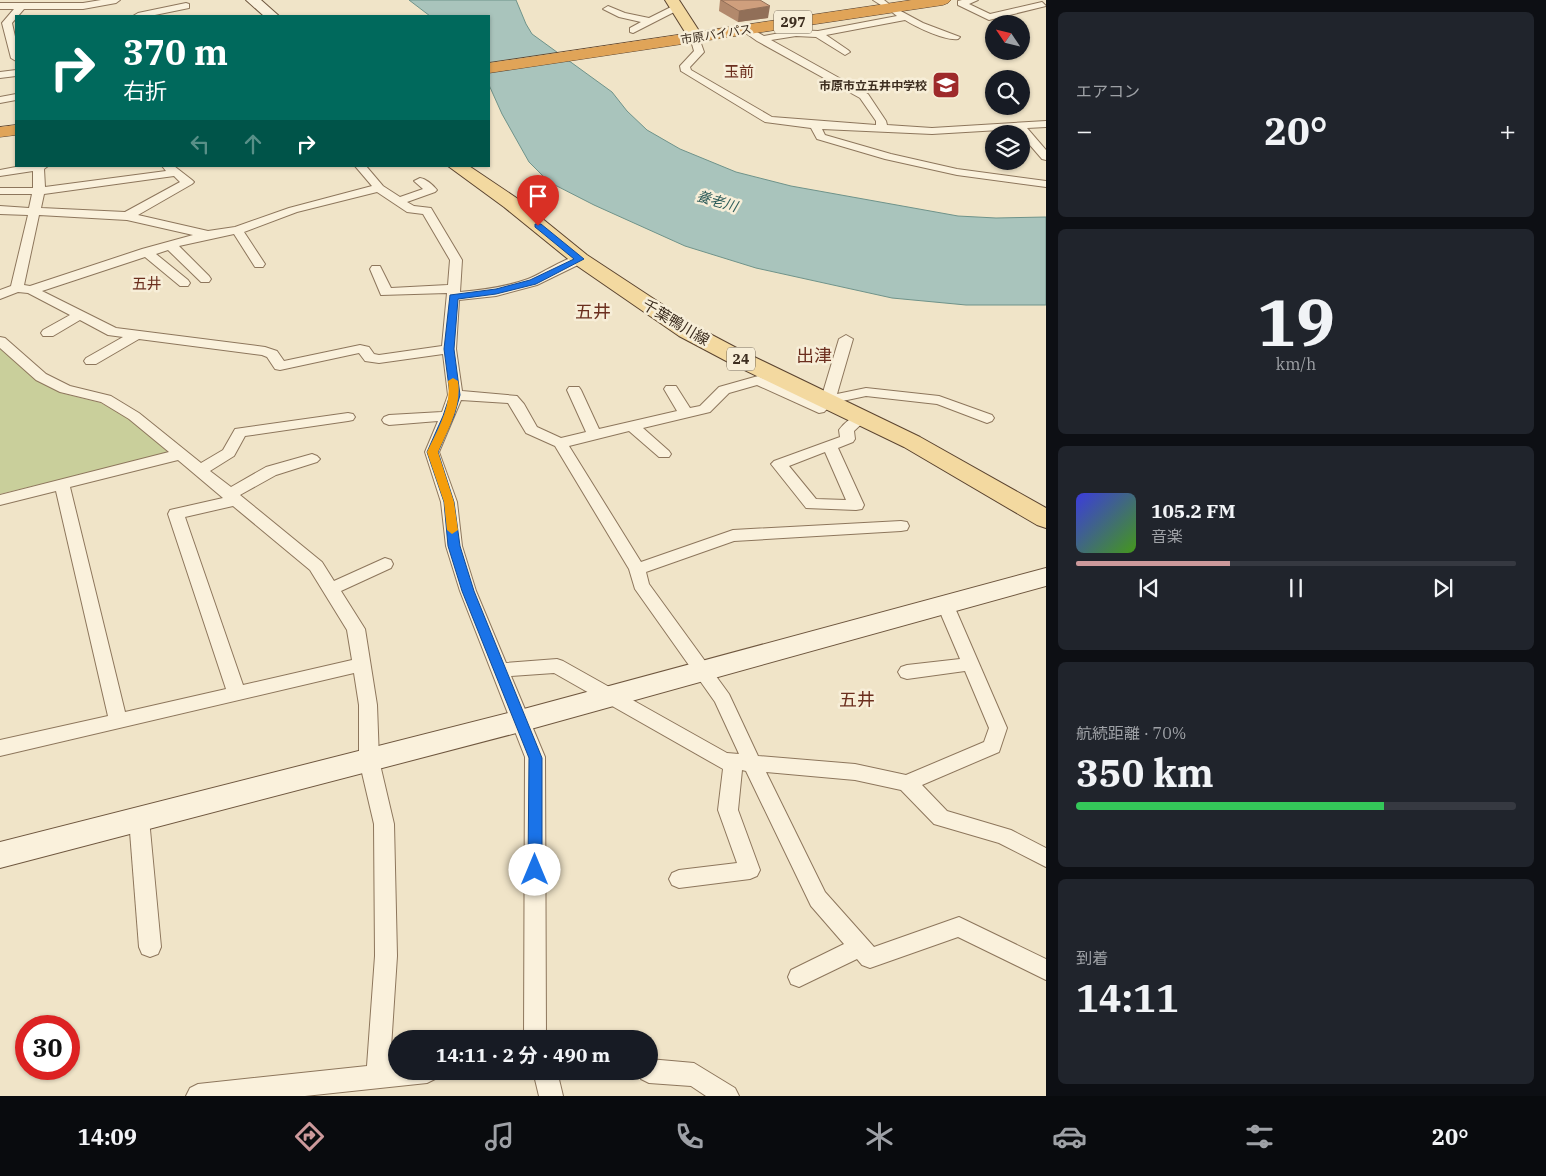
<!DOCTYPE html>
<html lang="ja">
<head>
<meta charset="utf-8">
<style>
	:root { --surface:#171b24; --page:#20242c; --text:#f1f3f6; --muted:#9ea1a6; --line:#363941; --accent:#cc999b }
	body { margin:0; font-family:"IBM Plex Serif","Noto Sans JP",serif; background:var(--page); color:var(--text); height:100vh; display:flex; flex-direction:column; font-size:19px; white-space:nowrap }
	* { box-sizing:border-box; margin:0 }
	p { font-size:16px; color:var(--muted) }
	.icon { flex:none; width:28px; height:28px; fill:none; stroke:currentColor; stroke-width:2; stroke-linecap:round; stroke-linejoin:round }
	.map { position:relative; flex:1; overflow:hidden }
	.side { display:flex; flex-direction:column; gap:12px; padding:12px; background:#0d0f14; width:500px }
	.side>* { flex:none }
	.guide { position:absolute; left:15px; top:15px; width:475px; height:152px; border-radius:0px; box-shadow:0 1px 4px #0004; background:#00695c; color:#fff; overflow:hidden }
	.needle { width:32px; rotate:305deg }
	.buttons { position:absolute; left:985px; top:15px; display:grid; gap:10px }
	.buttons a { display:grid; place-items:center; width:45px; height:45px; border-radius:50%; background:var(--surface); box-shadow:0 1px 4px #0004; font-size:25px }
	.speed { position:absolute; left:15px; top:1015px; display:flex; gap:10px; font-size:25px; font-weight:700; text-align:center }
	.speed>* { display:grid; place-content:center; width:65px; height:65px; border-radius:50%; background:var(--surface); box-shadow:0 1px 4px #0004; line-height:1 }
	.speed .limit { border:8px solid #d22; background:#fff; color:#111 }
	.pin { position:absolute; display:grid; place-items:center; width:42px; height:42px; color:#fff; margin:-51px -21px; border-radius:50% 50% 50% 0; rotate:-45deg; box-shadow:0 0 5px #0007 }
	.pin .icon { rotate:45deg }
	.me { position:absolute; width:55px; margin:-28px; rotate:0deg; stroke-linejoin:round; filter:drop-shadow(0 0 4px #0008) }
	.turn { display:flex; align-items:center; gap:18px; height:105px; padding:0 25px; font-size:22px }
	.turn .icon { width:65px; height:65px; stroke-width:2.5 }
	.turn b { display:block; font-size:35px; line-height:42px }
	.lanes { display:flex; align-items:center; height:48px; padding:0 25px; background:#0003; justify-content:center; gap:25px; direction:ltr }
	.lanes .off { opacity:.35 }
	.big { font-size:38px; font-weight:700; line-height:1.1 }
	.side .card { flex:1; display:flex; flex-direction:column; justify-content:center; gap:8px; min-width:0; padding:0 18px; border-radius:8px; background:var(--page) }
	.side .dial { align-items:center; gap:0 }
	.dial b { font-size:65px; line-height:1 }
	.song { display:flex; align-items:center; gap:15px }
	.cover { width:60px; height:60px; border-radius:8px; background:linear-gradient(135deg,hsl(240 70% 55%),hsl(100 70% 35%)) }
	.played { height:5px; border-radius:2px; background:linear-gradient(90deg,var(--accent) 35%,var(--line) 35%) }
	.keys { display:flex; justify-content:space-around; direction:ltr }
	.heat { display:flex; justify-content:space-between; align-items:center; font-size:28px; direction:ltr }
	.charge { height:8px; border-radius:4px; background:linear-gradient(90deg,#34c759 70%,var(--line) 0) }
	.trip { position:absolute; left:388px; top:1030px; width:270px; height:50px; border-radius:25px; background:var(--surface); box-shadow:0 1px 4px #0004; font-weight:700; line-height:50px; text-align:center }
	.tabs { display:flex; height:80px; justify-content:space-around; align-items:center; background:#090b0e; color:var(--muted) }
	.tabs .icon { width:35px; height:35px }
	.tabs .selected { color:var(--accent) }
	.tabs b { font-size:22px; color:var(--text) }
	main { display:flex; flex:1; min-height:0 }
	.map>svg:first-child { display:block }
	.green { fill:#c9cf9b }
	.water { fill:#a9c4bc; stroke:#6f938a }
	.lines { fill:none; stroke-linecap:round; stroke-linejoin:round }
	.street-casing { stroke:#8d765c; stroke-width:2 }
	.secondary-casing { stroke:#6f573f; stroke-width:2 }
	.primary-casing { stroke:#5b4430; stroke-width:2 }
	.highway-casing { stroke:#5b4430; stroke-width:1 }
	.street { fill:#faf1dc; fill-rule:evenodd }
	.secondary { fill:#faf1dc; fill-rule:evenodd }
	.primary { fill:#f3d9a0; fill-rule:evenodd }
	.highway { fill:#e0a458; fill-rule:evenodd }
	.wall { fill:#b2896c }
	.shaded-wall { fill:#916f58 }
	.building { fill:#cf9f7d; stroke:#916f58 }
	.route { fill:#1a73e8; stroke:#114b97 }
	.slow { fill:#f59e0b }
	.labels { text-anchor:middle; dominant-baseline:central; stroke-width:5; stroke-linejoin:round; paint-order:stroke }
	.far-street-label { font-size:12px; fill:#3d2e20; stroke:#f7eed8 }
	.far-poi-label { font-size:12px; font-weight:bold; fill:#3d2e20; stroke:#f7eed8; text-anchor:end }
	.shield { fill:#f7eed8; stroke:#756857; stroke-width:1 }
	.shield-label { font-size:14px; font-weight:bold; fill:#3d2e20 }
	.far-water-label { font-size:14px; font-style:italic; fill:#2f5d5a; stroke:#f7eed8 }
	.far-quarter-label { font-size:15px; fill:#6b2e1e; stroke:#f7eed8 }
	.street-label { font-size:15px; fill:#3d2e20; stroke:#f7eed8 }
	.quarter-label { font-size:18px; fill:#6b2e1e; stroke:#f7eed8 }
</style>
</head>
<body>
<main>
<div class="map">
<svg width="1046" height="1096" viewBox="0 0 1046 1096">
	<rect width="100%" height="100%" fill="#f0e4c8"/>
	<path class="green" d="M0,348L35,379L61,393L101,403L127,417L167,451L164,454L0,494Z"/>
	<path class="water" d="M409,0H516L526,24L532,34L612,92L627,111L647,130L680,149L736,172L791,186L958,216L996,218L1046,217V305H966L892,298L756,268L685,246L594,205L549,182L529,162L502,114L489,85V16H430Z"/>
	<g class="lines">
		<defs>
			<g id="street">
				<path d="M101,0H120L116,3L83,9H24L12,23L16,41V61L11,58L2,23L14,9H0V3H83Z"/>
				<path d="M873,0H884L889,4L884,7Z"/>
				<path d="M962,0H978L969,4L990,14L1042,2L1046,6L989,20L958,5V1Z"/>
				<path d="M186,3L189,4V8L150,16H133L138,13Z"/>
				<path d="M677,4L680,5V9L633,33L630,32V28L641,22L619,17L603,9L608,6L625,13L649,18Z"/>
				<path d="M897,9L923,23L960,37L958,39C945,41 916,27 905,20L826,35L848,50L850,52L845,55L816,37L796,36L771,40L868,94L886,121L887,125L932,128L1046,121V127L1027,128L1046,150V160L1042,159L1016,129L932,134L822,129L825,135L891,154L957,169L1046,181V187L957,175L885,159L817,139L811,128L765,122L681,71L680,66L694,51L690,37L692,35H698L704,52L690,67L691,70L772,117L876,125V121L860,98L757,41L740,29L742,27H748L764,36L796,30L818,31L897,16L892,12Z"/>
				<path d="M16,70V76L0,78V72Z"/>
				<path d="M16,94V100L0,103V97Z"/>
				<path d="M21,166H48L44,169L45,187L166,171L162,166H174L192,180L194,182L192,184L138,215L208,231L235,227L289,208L372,186L355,166H366L383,186L400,197L423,189L414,181L420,178C426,179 433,185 437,190L435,192L407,202L414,206L431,208L462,260L460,292C483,290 506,287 528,279C542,274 571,253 584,256L586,259L584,262L537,285L496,296L459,300L456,349L462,391L517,396L524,404L537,427L561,438L586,432L567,390L569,387H579L581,390L599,429L677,411L664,389L666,386H676L690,408L700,406L719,387L758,376L817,403L821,399L839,339L846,335L853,339L837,394L866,388L939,396L992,415L994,418L992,421L987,423L937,404L866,396L833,403L824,412L819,413L757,385L729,393L710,412L643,428L669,451L671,454L669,457H659L629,431L569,446L641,562L733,530L901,521L907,522L909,526L907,530L901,531L734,541L646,572L649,584L729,694L758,756L855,764L906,775L984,742L989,728L965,671L907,679L901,677L898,672L901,667L907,665L960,659L937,605L940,601L946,599L952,601L1007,728L999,752L922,785L947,811L1011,830L1046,848V867L999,843L934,824L901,790L855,780L766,772L825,892L874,947L959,917L1046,959V980L958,937L870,968L862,965L857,959L799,987L791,984L788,977L791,970L844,944L811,906L746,771L742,770L738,810L760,870L757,876L750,879L679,888L672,885L669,879L672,873L679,870L737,863L718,810L723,769L554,673L511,676L545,757L546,1039H524L525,757L460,591L446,546L441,502L425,452L438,421L389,425L384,423L382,420L384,417L389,415L442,412L448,395L443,354L379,363L365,361L359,353L280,370L275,369L267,357L262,355L139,339L96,364H86L84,361L86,358L123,337L108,335L80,320L53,336H43L41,333L43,330L70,315L28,293L18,292L0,299V290L11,286L28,215L0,214V206L29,208L32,194H0V188H33V171L0,176V170ZM174,176L180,182L125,212L41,208L44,194ZM377,192L407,212L423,214L450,260L448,285L391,288L380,266H372L370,269L381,295L447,293L442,346L379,355L374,354L369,347L360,345L284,361L277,351L265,347L116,328L42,291L145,257L180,286H188L190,283L188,280L156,254L168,250L201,282H209L211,279L209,276L179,246L234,234L255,267H263L265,264L244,232L297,212ZM39,215L127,220L193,235L142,249L30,286L24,285ZM461,400L508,403L526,433L555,446L629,569L635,589L715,702L739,754L727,753L563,661L557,659L506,663L476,591L462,546L457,502L439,452Z"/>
				<path d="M0,337L5,338L46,374L70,386L111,396L139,413L201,463L223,450L235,429L348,413L353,414L355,417L353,420L348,421L245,436L234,456L210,471L231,487L266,467L312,454L317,456L320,459L317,462L276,475L240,495L322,562L334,581L385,558L391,560L393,564L391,568L341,591L365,629L377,705L379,760L394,824L397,956L390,1063H396V1071H439L435,1079L427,1083L305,1096H186L190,1088L198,1084L367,1066L375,956L374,824L359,760V705L354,673L0,756V740L108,716L56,491L0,505V495L169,452L129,419L101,402L60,392L36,380L0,348ZM178,460L223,498L170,510L168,514L226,689L125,712L70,487ZM233,506L310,570L347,630L352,660L243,685L185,517Z"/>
				<path d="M862,413L867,414L869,417L854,431L855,439L853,442L838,448L864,505L862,509L856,510L806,508L771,464L774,461L840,437L839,430C844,423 854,415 862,413ZM825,452L846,500L816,499L789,466Z"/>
				<path d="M139,811L146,813L149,819L161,947L158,954L150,957L142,954L139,947L129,819L132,813Z"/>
				<path d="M649,1059L694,1063L735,1088L739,1096H706L691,1086L649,1083L641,1079L637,1071H649Z"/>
				<path d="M533,1071H557L563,1096H539Z"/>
			</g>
			<g id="secondary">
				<path d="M246,0H261L279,16H264Z"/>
				<path d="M1046,568V586L520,732L0,868V842L520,710Z"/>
			</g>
			<g id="primary">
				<path d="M665,0H679L703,37L700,40H690Z"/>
				<path d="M448,166H469L518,199L587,255L695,326L746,353L920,437L1046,508V528L1037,525L904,447L730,363L679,336L573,263L504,207Z"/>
			</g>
			<g id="highway">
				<path d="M912,0H951L948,3L943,5L489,73V63Z"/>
				<path d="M16,125V135L0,137V127Z"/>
			</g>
		</defs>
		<use href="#street" class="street-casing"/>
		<use href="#secondary" class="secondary-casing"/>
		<use href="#primary" class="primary-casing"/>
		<use href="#highway" class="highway-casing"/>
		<use href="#street" class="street"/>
		<use href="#secondary" class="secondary"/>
		<use href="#primary" class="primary"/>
		<use href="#highway" class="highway"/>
	</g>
	<path class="wall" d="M720,0H760L768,18L738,22L719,11Z"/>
	<path class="shaded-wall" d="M770,6L768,18L738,22L739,11Z"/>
	<path class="building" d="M721,0H760L770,6L739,11Z"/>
	<path class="route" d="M535,224H541L584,259L536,284L496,294L458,299L454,349L460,395L454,416L438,452L454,502L460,546L474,591L542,758V870L540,874L535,876L530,874L528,870L529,758L462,591L448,546L444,502L427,452L443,416L450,395L444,349L450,295L496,289L530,280L574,259L535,227Z"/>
	<path class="slow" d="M453,378L458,381C462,406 448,429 438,452L454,502L458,530L452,534L447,530L444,502L427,452C438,429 452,406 448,381Z"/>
	<defs>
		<symbol id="school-square" viewBox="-11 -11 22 22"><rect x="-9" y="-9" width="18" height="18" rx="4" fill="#9e2a2b" stroke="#f7eed8"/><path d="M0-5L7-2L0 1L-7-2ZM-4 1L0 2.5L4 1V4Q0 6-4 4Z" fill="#fff"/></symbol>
	</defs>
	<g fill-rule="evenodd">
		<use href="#school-square" x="930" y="69" width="32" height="32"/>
	</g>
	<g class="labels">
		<g class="far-street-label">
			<text transform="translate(716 34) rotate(-9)">市原バイパス</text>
		</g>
		<g class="far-poi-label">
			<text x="927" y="85">市原市立五井中学校</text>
		</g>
		<g class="shield">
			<rect x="774" y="10.5" width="38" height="23" rx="4"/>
			<rect x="727" y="347.5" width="28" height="23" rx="4"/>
		</g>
		<g class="shield-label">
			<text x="793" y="22">297</text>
			<text x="741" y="359">24</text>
		</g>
		<g class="far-water-label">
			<text transform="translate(717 201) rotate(16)">養老川</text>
		</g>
		<g class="far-quarter-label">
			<text x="739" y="71">玉前</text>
			<text x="147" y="283">五井</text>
		</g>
		<g class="street-label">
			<text transform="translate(676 322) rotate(31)">千葉鴨川線</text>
		</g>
		<g class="quarter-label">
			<text x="593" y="311">五井</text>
			<text x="814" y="355">出津</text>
			<text x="857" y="699">五井</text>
		</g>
	</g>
</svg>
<div class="buttons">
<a><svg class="needle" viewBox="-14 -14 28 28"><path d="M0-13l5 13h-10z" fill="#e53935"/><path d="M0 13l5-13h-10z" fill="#9ea1a6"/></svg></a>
<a><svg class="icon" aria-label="search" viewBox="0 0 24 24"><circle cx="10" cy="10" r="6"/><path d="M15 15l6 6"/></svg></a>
<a><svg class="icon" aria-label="layers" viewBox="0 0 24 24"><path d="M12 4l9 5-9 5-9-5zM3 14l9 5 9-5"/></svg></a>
</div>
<div class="speed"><div class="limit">30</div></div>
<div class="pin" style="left:538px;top:226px;background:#d93025"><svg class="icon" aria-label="arrive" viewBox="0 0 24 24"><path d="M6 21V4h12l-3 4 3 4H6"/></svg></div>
<svg class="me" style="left:535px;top:870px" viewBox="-20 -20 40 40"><circle r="19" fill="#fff"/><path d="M0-13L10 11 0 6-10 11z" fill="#1a73e8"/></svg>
<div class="trip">14:11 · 2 分 · 490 m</div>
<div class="guide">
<div class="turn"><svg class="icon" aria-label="right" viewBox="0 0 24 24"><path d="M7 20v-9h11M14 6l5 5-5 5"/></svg><div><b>370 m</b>右折</div></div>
<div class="lanes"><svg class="icon off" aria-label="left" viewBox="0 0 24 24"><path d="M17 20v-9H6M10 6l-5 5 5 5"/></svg><svg class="icon off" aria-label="ahead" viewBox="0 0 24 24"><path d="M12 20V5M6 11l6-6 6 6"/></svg><svg class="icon" aria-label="right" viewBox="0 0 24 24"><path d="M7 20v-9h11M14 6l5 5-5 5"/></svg></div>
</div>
</div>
<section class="side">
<div class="card"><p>エアコン</p>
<div class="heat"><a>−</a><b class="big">20°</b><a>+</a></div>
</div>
<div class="card dial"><b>19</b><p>km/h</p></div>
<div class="card">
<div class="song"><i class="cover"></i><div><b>105.2 FM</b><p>音楽</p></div></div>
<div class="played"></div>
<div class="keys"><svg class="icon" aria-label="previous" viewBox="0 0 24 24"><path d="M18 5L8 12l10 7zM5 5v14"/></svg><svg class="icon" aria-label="pause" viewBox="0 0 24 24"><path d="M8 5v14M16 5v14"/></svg><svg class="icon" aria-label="next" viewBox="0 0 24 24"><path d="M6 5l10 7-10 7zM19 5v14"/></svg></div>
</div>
<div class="card"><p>航続距離 · 70%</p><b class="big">350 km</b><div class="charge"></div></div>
<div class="card"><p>到着</p><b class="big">14:11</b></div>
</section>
</main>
<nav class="tabs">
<b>14:09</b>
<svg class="icon selected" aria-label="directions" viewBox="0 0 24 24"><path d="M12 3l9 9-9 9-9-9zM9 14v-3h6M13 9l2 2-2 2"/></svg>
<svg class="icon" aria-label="music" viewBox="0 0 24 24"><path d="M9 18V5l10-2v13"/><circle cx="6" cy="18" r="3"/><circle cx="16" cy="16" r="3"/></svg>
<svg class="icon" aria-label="phone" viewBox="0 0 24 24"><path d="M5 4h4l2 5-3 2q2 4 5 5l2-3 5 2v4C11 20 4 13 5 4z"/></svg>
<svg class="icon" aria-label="climate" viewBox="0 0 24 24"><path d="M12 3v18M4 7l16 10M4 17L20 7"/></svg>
<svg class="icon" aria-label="car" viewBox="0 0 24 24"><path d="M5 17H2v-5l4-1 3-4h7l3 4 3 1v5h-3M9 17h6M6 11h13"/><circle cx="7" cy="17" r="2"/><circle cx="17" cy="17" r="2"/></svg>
<svg class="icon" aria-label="filters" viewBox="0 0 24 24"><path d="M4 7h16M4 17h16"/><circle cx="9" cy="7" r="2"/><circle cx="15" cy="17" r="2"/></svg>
<b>20°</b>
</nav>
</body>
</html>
